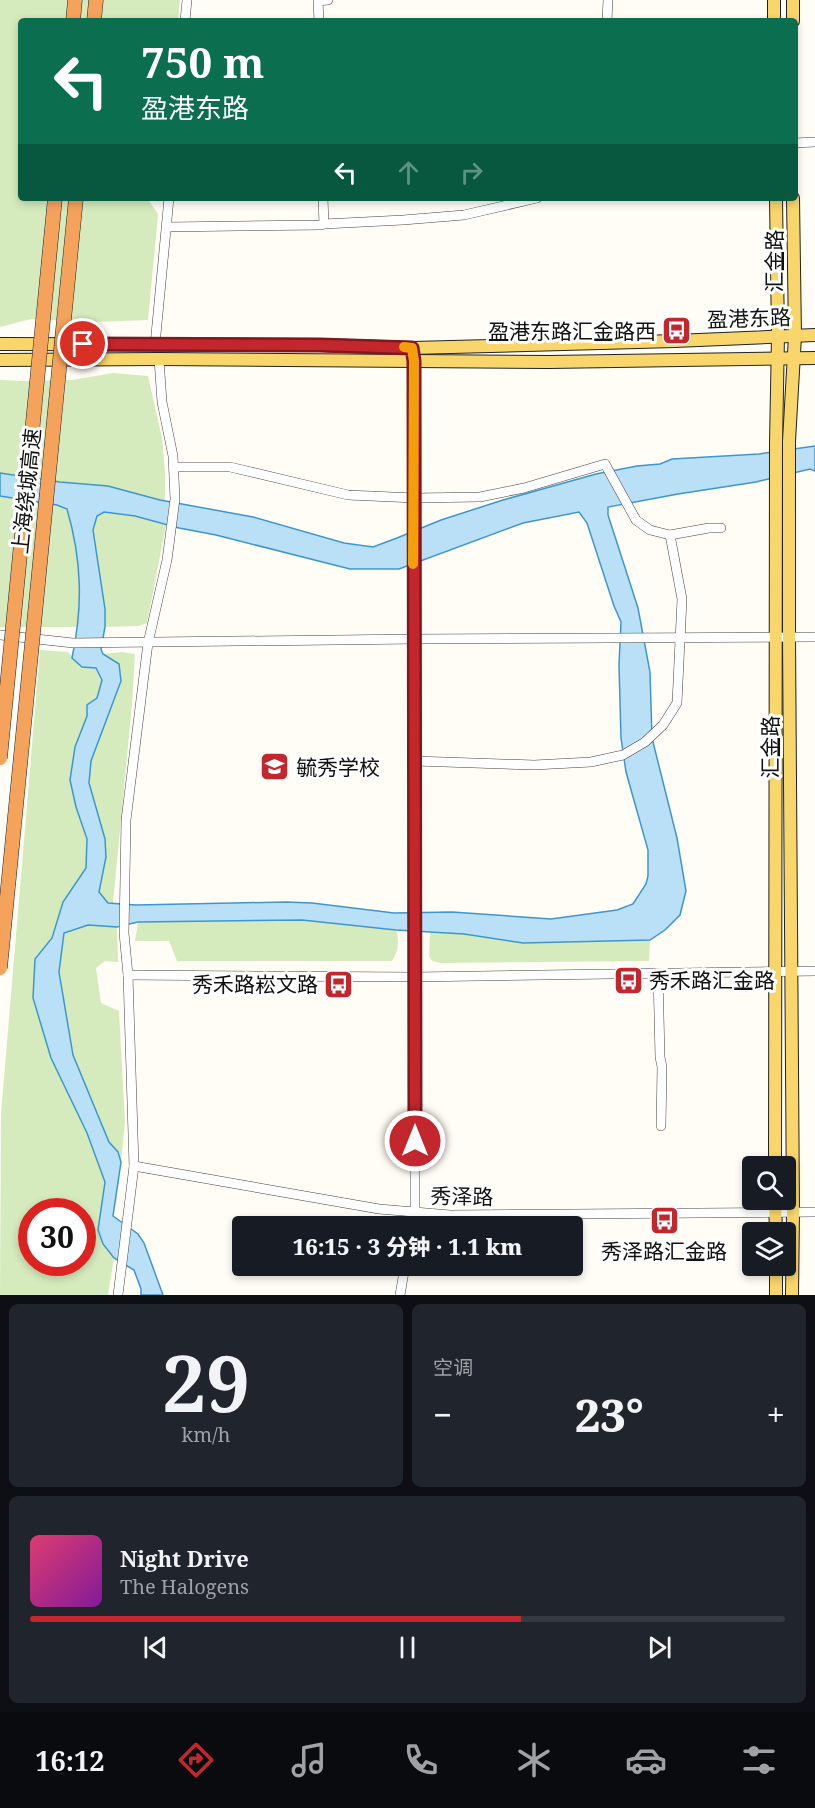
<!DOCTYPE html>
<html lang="zh">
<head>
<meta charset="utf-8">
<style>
	:root { --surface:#171b24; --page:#20242c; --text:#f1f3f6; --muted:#9ea1a6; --line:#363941; --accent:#c4262e }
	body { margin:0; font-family:"Noto Serif","Noto Sans SC",serif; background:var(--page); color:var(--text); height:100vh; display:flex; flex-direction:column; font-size:22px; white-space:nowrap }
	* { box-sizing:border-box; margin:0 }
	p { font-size:20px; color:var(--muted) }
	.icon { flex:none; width:33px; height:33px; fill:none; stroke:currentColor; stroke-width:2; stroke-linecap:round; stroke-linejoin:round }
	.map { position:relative; height:1295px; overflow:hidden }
	.side { display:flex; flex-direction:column; gap:9px; padding:9px; background:#0d0f14; flex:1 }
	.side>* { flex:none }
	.banner { position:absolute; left:18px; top:18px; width:780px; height:183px; border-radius:6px; box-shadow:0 3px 9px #0003; background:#0b6e4f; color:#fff; overflow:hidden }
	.controls { position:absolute; left:742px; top:1156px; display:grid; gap:12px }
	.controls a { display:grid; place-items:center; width:54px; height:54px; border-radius:6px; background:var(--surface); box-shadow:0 3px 9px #0003; font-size:30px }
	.speed { position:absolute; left:18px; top:1198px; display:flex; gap:12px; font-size:30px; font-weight:700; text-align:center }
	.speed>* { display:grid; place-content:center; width:78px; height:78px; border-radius:50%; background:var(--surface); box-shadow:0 3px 9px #0003; line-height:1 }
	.speed .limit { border:9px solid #d22; background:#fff; color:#111 }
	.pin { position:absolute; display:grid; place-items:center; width:51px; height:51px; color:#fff; margin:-26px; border:3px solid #fff; border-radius:50%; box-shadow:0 2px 6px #0007 }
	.me { position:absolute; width:66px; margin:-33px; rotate:0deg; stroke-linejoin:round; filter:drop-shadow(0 0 4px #0008) }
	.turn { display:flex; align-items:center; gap:21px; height:126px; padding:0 24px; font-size:27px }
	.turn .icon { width:78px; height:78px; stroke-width:2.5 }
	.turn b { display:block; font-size:42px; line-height:51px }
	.lanes { display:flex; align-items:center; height:57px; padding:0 24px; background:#0003; justify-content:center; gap:30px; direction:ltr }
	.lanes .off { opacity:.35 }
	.big { font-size:45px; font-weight:800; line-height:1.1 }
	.side .card { flex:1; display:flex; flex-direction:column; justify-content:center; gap:9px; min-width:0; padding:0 21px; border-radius:9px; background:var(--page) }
	.side .dial { align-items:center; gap:0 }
	.dial b { font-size:78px; line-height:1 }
	.song { display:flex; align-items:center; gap:18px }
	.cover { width:72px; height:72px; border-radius:9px; background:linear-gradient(135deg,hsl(340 70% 55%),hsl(290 70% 35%)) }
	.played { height:6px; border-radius:3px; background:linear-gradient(90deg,var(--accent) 65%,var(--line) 65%) }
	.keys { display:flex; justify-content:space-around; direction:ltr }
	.heat { display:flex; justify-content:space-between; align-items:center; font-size:33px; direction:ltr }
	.side .tiles { flex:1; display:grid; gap:9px; grid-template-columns:1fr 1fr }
	.card:last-child { grid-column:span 2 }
	.trip { position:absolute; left:232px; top:1216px; width:351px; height:60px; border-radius:6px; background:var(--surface); box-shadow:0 3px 9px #0003; font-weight:800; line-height:60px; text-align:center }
	.tabs { display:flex; height:96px; justify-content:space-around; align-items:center; background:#090b0e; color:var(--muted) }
	.tabs .icon { width:42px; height:42px }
	.tabs .current { color:var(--accent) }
	.tabs b { font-size:27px; color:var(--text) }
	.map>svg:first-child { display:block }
	.green { fill:#d5ebbd; fill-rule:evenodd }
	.water { fill:#b9e0f7; stroke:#3f96cf; stroke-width:1.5; fill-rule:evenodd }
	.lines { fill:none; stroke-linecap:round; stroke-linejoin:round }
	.minor-casing { stroke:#444; stroke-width:10 }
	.major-casing { stroke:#222; stroke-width:14 }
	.highway-casing { stroke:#222; stroke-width:15 }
	.minor { stroke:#fff; stroke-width:9 }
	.major { stroke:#f9d66b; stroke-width:12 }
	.highway { stroke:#f5a25d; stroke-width:14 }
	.highway-bridge-casing { stroke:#222; stroke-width:15; stroke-linecap:butt }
	.highway-bridge { stroke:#f5a25d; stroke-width:14 }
	.route-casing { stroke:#7f191e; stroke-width:15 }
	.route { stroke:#c4262e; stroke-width:10 }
	.slow { stroke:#f59e0b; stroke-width:10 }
	.labels { text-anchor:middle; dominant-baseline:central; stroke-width:6; stroke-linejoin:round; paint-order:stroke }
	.street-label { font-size:21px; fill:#111; stroke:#fff }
	.poi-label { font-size:21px; fill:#111; stroke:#fff; text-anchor:end }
</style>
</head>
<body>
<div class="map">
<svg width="815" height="1295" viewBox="0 0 815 1295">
	<rect width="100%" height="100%" fill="#fffdf5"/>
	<g class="green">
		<path d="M0,0H180L178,21H21V198H147L158,214L148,320L94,322L31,319L0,327Z"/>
		<path d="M113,373L148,376L162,438L165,471V501L78,484L0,473V380L23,381L72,380Z"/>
		<path d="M0,496L57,505L67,509L73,528L80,573L79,627H0Z"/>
		<path d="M104,512L135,516L166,525L147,623L138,626L105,627V609L93,530L97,516Z"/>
		<path d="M40,650L68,652L81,667L96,668L102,680L97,699L87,705V716L75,747L70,780L76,807L87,839L86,868L63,902L52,938L35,959L33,998L51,1058L87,1133L105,1182L98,1230L103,1244L114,1258L108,1295H0L1,1114ZM32,1212H82V1263H32Z"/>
		<path d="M122,652L135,654L132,704L113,903L108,904L99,892L106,857L105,839L89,783L91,761L121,681L119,664L103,654Z"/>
		<path d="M302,920L396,930C400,941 398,952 392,961H177L169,941H135L138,922Z"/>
		<path d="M88,925L117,927L118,962L105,961L96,968L101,1003L119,1011L125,1122L121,1162L117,1160L73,1055L59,972L64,933Z"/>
		<path d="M430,932L604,940H650L649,961L440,963L432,961L429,956Z"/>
	</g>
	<path class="water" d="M815,446V471L810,469L756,482L678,494L608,507V515L638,608L650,672L652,738L677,838L686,891L680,915L665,930L650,940L523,943L464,934L396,930L302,920L138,922L117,927L88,925L64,933L59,972L73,1055L109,1142L118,1152L121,1162L113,1216L138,1234L144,1243L163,1295H141V1289L134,1270L114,1258L103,1244L98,1230L105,1182L87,1133L51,1058L33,998L35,959L52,938L63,902L86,868L87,839L76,807L70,780L75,747L87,716V705L97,698L102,680L96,668L82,667L72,658C83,606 82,561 67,509L57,505L0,496V473L60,482L108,486L160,500L253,517L344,543L373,547L397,538L441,520L503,500L596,474L637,466L660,464L672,459L759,454ZM104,512L135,516L179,528L216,535L350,569H399L523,523L579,512L587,523L614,606L621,622L619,665L621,738L626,772L648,850V876L646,884L633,904L617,910L551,919L452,912L394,913L312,903L286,902L136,905L108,903L99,892L106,857L105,839L89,783L91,761L121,681L119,664L103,654L101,649L105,627V609L93,530L97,516Z"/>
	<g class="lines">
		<defs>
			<g id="minor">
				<path d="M185,21L187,0"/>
				<path d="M319,21L318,1L328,0"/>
				<path d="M607,21L608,0"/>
				<path d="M795,143L815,142"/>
				<path d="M323,198L324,224"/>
				<path d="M167,227L321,225L324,224L403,220L464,215L537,198"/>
				<path d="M155,345L169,198"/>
				<path d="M412,348L414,361L415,1159V1213L413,1227"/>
				<path d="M174,467H230L348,495L415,498L480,497L524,488L605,464L636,520L650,530L670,535L709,528H721"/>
				<path d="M0,635L73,643L415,639L815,637"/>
				<path d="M415,761L534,765L591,762L623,755L645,742L663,725L677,703L682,599L670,535"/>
				<path d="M658,973L660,1057L662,1067L661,1126"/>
				<path d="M128,975L415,977L815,971"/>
				<path d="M134,1166L379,1209L450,1215L815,1212"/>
				<path d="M118,1295L134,1166L128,975L124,933L126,820L148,643L167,560L175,499L173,456L162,402L159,359"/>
				<path d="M400,1295L405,1266"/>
			</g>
			<g id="major">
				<path d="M774,0V21"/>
				<path d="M793,21V0"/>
				<path d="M0,344L320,345L412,348L675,341L815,335"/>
				<path d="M0,360L159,359L549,362L815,358"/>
				<path d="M775,1167L776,443L778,336L776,198"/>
				<path d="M775,1200L776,1233"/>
				<path d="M776,1266V1295"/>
				<path d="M792,1295L793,1212L789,637V441L795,336L793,198"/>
			</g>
			<g id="highway">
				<path d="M73,21L75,0"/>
				<path d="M94,21L96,0"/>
			</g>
		</defs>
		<use href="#minor" class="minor-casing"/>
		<use href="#major" class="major-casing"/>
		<use href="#highway" class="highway-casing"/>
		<use href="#minor" class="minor"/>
		<use href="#major" class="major"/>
		<use href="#highway" class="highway"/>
		<defs>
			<g id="highway-bridge">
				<path d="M0,758L55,198"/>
				<path d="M0,968L76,198"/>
			</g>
		</defs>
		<use href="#highway-bridge" class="highway-bridge-casing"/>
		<use href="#highway-bridge" class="highway-bridge"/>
	</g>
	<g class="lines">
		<defs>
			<path id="route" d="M83,344L320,345L412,348L414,361L415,1141"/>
		</defs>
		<use href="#route" class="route-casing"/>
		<use href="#route" class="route"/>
		<path class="slow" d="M404,347L412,348L414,361L413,564"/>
	</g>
	<defs>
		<symbol id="bus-square" viewBox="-11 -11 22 22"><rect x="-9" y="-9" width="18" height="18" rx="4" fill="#c4262e" stroke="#fff"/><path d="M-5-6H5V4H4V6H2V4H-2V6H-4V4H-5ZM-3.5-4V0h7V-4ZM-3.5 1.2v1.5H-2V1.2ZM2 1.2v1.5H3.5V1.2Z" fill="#fff"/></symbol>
		<symbol id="school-square" viewBox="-11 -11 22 22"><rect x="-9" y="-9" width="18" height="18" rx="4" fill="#c4262e" stroke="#fff"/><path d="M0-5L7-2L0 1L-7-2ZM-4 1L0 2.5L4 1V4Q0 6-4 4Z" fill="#fff"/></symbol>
	</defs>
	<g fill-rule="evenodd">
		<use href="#bus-square" x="660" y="314" width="33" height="33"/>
		<use href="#school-square" x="258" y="750" width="33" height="33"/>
		<use href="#bus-square" x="612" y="964" width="33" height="33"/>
		<use href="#bus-square" x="322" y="968" width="33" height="33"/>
		<use href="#bus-square" x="648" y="1204" width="33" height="33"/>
	</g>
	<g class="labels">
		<g class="street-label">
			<text transform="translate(774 261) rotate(-90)">汇金路</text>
			<text transform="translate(749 318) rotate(-2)">盈港东路</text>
			<text transform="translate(26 491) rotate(-84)">上海绕城高速</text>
			<text transform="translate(770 747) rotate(-90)">汇金路</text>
			<text transform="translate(462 1196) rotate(1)">秀泽路</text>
		</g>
		<g class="poi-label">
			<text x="656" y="331">盈港东路汇金路西</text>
			<text x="296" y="767" text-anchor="start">毓秀学校</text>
			<text x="649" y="980" text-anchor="start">秀禾路汇金路</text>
			<text x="318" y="984">秀禾路崧文路</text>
			<text x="664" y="1251" text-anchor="middle">秀泽路汇金路</text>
		</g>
	</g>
</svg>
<div class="controls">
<a><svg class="icon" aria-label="search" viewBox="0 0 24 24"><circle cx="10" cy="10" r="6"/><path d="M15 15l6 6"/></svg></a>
<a><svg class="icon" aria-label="layers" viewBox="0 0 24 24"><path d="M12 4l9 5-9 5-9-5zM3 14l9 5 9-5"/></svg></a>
</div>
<div class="speed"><div class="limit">30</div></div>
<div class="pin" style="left:83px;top:344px;background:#d93025"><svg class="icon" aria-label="arrive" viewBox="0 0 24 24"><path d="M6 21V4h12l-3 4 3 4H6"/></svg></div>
<svg class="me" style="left:415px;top:1141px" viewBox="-20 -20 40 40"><circle r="17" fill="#c4262e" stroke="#fff" stroke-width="3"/><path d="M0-11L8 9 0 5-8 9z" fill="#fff"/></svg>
<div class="trip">16:15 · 3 分钟 · 1.1 km</div>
<div class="banner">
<div class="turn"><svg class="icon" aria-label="left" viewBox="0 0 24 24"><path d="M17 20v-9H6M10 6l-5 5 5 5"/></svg><div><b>750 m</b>盈港东路</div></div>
<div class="lanes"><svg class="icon" aria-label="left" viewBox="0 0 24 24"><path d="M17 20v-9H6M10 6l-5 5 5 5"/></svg><svg class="icon off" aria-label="ahead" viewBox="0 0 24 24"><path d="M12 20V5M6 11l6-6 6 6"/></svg><svg class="icon off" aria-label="right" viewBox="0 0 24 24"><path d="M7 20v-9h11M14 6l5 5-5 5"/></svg></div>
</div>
</div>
<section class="side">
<div class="tiles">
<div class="card dial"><b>29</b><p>km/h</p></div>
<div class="card"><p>空调</p>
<div class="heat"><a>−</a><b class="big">23°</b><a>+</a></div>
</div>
<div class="card">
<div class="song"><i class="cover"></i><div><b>Night Drive</b><p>The Halogens</p></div></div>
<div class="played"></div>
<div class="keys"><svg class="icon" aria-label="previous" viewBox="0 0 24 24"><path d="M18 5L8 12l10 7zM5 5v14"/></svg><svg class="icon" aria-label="pause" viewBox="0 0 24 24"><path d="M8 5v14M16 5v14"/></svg><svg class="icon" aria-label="next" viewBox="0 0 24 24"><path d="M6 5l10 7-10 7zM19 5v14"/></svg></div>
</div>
</div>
</section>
<nav class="tabs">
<b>16:12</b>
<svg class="icon current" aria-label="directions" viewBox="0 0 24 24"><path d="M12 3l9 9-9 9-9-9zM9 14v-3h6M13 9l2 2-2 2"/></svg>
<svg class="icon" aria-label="music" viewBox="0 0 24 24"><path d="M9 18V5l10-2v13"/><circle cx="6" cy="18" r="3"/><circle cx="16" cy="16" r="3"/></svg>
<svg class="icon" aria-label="phone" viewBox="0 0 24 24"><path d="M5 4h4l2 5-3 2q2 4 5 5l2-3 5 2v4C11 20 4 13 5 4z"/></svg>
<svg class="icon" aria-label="climate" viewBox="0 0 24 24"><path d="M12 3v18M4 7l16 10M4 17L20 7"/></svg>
<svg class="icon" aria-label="car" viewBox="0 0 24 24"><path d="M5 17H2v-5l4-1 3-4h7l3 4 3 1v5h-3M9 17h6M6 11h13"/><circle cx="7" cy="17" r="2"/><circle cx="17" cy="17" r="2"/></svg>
<svg class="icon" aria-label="filters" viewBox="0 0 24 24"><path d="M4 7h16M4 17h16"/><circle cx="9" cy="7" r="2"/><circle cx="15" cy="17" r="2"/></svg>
</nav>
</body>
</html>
